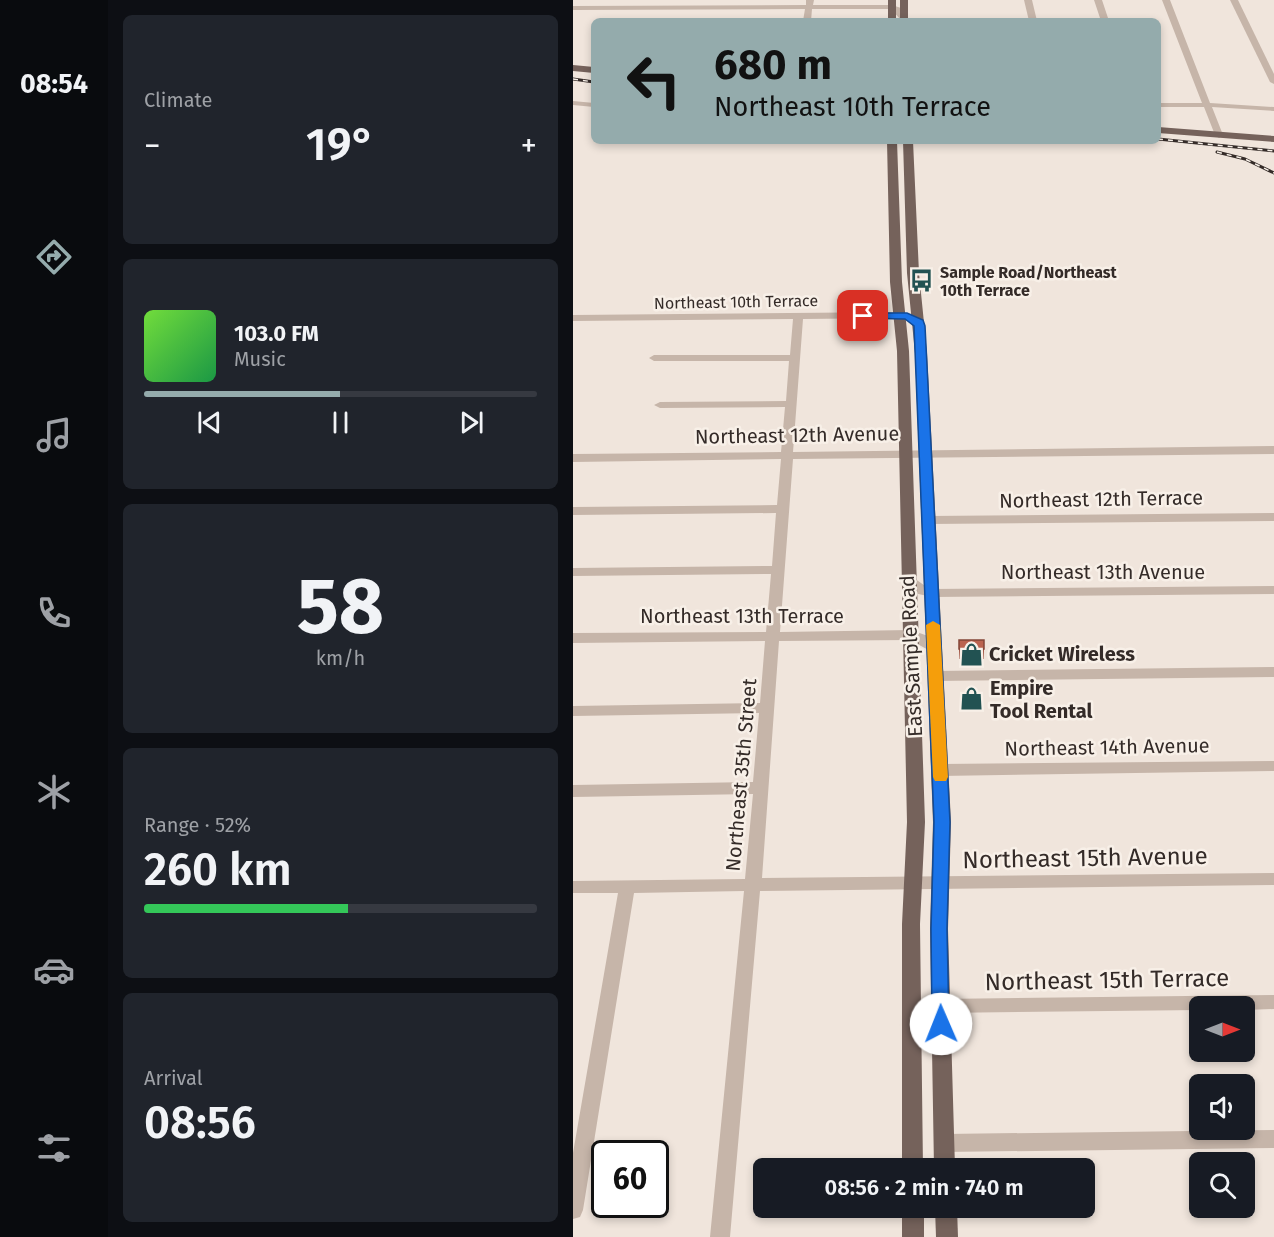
<!DOCTYPE html>
<html lang="en">
<head>
<meta charset="utf-8">
<style>
	:root { --surface:#171b24; --page:#20242c; --text:#f1f3f6; --muted:#9ea1a6; --line:#363941; --accent:#94abac }
	body { margin:0; font-family:"Fira Sans",sans-serif; background:var(--page); color:var(--text); height:100vh; display:flex; flex-direction:column; font-size:22px; white-space:nowrap }
	* { box-sizing:border-box; margin:0 }
	p { font-size:20px; color:var(--muted) }
	.icon { flex:none; width:33px; height:33px; fill:none; stroke:currentColor; stroke-width:2; stroke-linecap:round; stroke-linejoin:round }
	.map { position:relative; flex:1; overflow:hidden }
	.details { display:flex; flex-direction:column; gap:15px; padding:15px; background:#0d0f14; width:465px }
	.details>* { flex:none }
	.top-card { position:absolute; left:18px; top:18px; width:570px; height:126px; border-radius:9px; box-shadow:0 3px 9px #0003; background:#94abac; color:#111; overflow:hidden }
	.needle { width:39px; rotate:90deg }
	.fabs { position:absolute; left:616px; top:996px; display:grid; gap:12px }
	.fabs a { display:grid; place-items:center; width:66px; height:66px; border-radius:9px; background:var(--surface); box-shadow:0 3px 9px #0003; font-size:30px }
	.speed { position:absolute; left:18px; top:1140px; display:flex; gap:12px; font-size:30px; font-weight:700; text-align:center }
	.speed>* { display:grid; place-content:center; width:78px; height:78px; border-radius:50%; background:var(--surface); box-shadow:0 3px 9px #0003; line-height:1 }
	.speed .limit { border:3px solid #111; border-radius:9px; background:#fff; color:#111 }
	.pin { position:absolute; display:grid; place-items:center; width:51px; height:51px; color:#fff; margin:-26px; border-radius:12px; box-shadow:0 3px 9px #0006 }
	.me { position:absolute; width:66px; margin:-33px; rotate:359deg; stroke-linejoin:round; filter:drop-shadow(0 0 4px #0008) }
	.turn { display:flex; align-items:center; gap:21px; height:126px; padding:0 24px; font-size:27px }
	.turn .icon { width:78px; height:78px; stroke-width:2.5 }
	.turn b { display:block; font-size:42px; line-height:51px }
	.big { font-size:45px; font-weight:600; line-height:1.1 }
	.details .tile { flex:1; display:flex; flex-direction:column; justify-content:center; gap:9px; min-width:0; padding:0 21px; border-radius:9px; background:var(--page) }
	.details .dial { align-items:center; gap:0 }
	.dial b { font-size:78px; line-height:1 }
	.song { display:flex; align-items:center; gap:18px }
	.cover { width:72px; height:72px; border-radius:9px; background:linear-gradient(135deg,hsl(100 70% 55%),hsl(140 70% 35%)) }
	.played { height:6px; border-radius:3px; background:linear-gradient(90deg,var(--accent) 50%,var(--line) 50%) }
	.keys { display:flex; justify-content:space-around; direction:ltr }
	.heat { display:flex; justify-content:space-between; align-items:center; font-size:33px; direction:ltr }
	.charge { height:9px; border-radius:4px; background:linear-gradient(90deg,#34c759 52%,var(--line) 0) }
	.trip { position:absolute; left:180px; top:1158px; width:342px; height:60px; border-radius:9px; background:var(--surface); box-shadow:0 3px 9px #0003; font-weight:600; line-height:60px; text-align:center }
	main { display:flex; flex:1; min-height:0 }
	.menu { display:flex; flex-direction:column; width:108px; justify-content:space-around; align-items:center; background:#090b0e; color:var(--muted) }
	.menu .icon { width:42px; height:42px }
	.menu .on { color:var(--accent) }
	.menu b { font-size:27px; color:var(--text) }
	.map>svg:first-child { display:block }
	.lines { fill:none; stroke-linecap:round; stroke-linejoin:round }
	.minor { fill:#c6b5a9; fill-rule:evenodd }
	.major { fill:#75625b; fill-rule:evenodd }
	.rail-casing { stroke:#342b28; stroke-width:3 }
	.rail { stroke:#f8f0e8; stroke-width:1.5; stroke-dasharray:5; stroke-linecap:butt }
	.wall { fill:#a15544 }
	.building { fill:#bb634f; stroke:#834537; stroke-width:1.5 }
	.route { fill:#1a73e8; stroke:#114b97; stroke-width:1.5 }
	.slow { fill:#f59e0b }
	.labels { text-anchor:middle; dominant-baseline:central; stroke-width:5; stroke-linejoin:round; paint-order:stroke }
	.far-poi-label { font-size:16px; font-weight:bold; fill:#342b28; stroke:#f8f0e8; text-anchor:start }
	.far-street-label { font-size:16px; fill:#342b28; stroke:#f8f0e8 }
	.street-label { font-size:20px; fill:#342b28; stroke:#f8f0e8 }
	.poi-label { font-size:20px; font-weight:bold; fill:#342b28; stroke:#f8f0e8; text-anchor:start }
	.near-street-label { font-size:24px; fill:#342b28; stroke:#f8f0e8 }
</style>
</head>
<body>
<main>
<nav class="menu">
<b>08:54</b>
<svg class="icon on" aria-label="directions" viewBox="0 0 24 24"><path d="M12 3l9 9-9 9-9-9zM9 14v-3h6M13 9l2 2-2 2"/></svg>
<svg class="icon" aria-label="music" viewBox="0 0 24 24"><path d="M9 18V5l10-2v13"/><circle cx="6" cy="18" r="3"/><circle cx="16" cy="16" r="3"/></svg>
<svg class="icon" aria-label="phone" viewBox="0 0 24 24"><path d="M5 4h4l2 5-3 2q2 4 5 5l2-3 5 2v4C11 20 4 13 5 4z"/></svg>
<svg class="icon" aria-label="climate" viewBox="0 0 24 24"><path d="M12 3v18M4 7l16 10M4 17L20 7"/></svg>
<svg class="icon" aria-label="car" viewBox="0 0 24 24"><path d="M5 17H2v-5l4-1 3-4h7l3 4 3 1v5h-3M9 17h6M6 11h13"/><circle cx="7" cy="17" r="2"/><circle cx="17" cy="17" r="2"/></svg>
<svg class="icon" aria-label="filters" viewBox="0 0 24 24"><path d="M4 7h16M4 17h16"/><circle cx="9" cy="7" r="2"/><circle cx="15" cy="17" r="2"/></svg>
</nav>
<section class="details">
<div class="tile"><p>Climate</p>
<div class="heat"><a>−</a><b class="big">19°</b><a>+</a></div>
</div>
<div class="tile">
<div class="song"><i class="cover"></i><div><b>103.0 FM</b><p>Music</p></div></div>
<div class="played"></div>
<div class="keys"><svg class="icon" aria-label="previous" viewBox="0 0 24 24"><path d="M18 5L8 12l10 7zM5 5v14"/></svg><svg class="icon" aria-label="pause" viewBox="0 0 24 24"><path d="M8 5v14M16 5v14"/></svg><svg class="icon" aria-label="next" viewBox="0 0 24 24"><path d="M6 5l10 7-10 7zM19 5v14"/></svg></div>
</div>
<div class="tile dial"><b>58</b><p>km/h</p></div>
<div class="tile"><p>Range · 52%</p><b class="big">260 km</b><div class="charge"></div></div>
<div class="tile"><p>Arrival</p><b class="big">08:56</b></div>
</section>
<div class="map">
<svg width="701" height="1237" viewBox="0 0 701 1237">
	<rect width="100%" height="100%" fill="#f0e5dc"/>
	<g class="lines">
		<g class="minor">
			<path d="M233,0H241L240,5H319L328,8L335,18L328,20L318,9H239L238,21H230L232,9L0,10V6L233,5Z"/>
			<path d="M451,0H459L464,21H456Z"/>
			<path d="M521,0H529L536,21H528Z"/>
			<path d="M589,0H597L637,103L701,107V111L639,107L650,135L646,138L642,135L631,107H585V103H629Z"/>
			<path d="M657,0H665L701,74V84L697,82Z"/>
			<path d="M0,101L21,103V107L0,105Z"/>
			<path d="M327,312L351,322L346,325L326,318L230,319L220,452L701,446V454L220,459L207,632L338,630L355,636L368,648L361,653L337,640L206,641L189,878L701,873V885L187,891L157,1237H137L171,891L61,893L10,1210L7,1217L0,1219V1153L45,893H0V881L172,879L180,794L0,797V785L180,782L186,713L0,716V706L187,703L192,641L0,643V633L193,632L198,574L0,576V568L199,566L203,513L0,515V507L204,505L208,459L0,462V454L208,452L212,407L87,408L81,405L87,402L213,401L216,361H81L76,358L81,355H217L220,319L0,321V315Z"/>
			<path d="M701,513V521L356,524L350,520L356,516Z"/>
			<path d="M337,577C346,579 350,587 359,589L701,586V594L359,597L341,593L330,581Z"/>
			<path d="M701,667V677L362,681L355,676L362,671Z"/>
			<path d="M701,761V771L367,776L362,774L359,770L362,766L367,764Z"/>
			<path d="M701,995V1009L672,1010V1006H627V1010L367,1013L361,1011L358,1006L361,1001L367,999Z"/>
			<path d="M701,1130V1148L371,1152L364,1149L362,1143L364,1137L371,1134Z"/>
		</g>
		<g class="major">
			<rect x="315" y="0" width="8" height="21"/>
			<rect x="327" y="0" width="8" height="21"/>
			<path d="M0,65L21,67V73L0,71Z"/>
			<path d="M585,127L701,136V142L585,133Z"/>
			<path d="M314,141H324L329,282L336,351L352,822L347,924L350,1168H329V924L334,822L324,351L317,282Z"/>
			<path d="M330,141H340L346,273L354,353L378,822L375,929L382,1168H361L357,929L360,822L342,353L334,273Z"/>
			<rect x="329" y="1208" width="22" height="29"/>
			<path d="M362,1208H384L385,1237H363Z"/>
		</g>
		<defs>
			<g id="rail">
				<path d="M0,79L21,82"/>
				<path d="M585,139L701,151"/>
				<path d="M644,152L672,159L701,173"/>
			</g>
		</defs>
		<use href="#rail" class="rail-casing"/>
		<use href="#rail" class="rail"/>
	</g>
	<path class="wall" d="M386,640L411,649V659H386Z"/>
	<rect class="building" x="386" y="640" width="25" height="9"/>
	<path class="route" d="M290,313H334L350,320L352,326L377,822L374,929L376,1024L374,1029L368,1032L361,1029L359,1024L358,929L361,822L341,326L332,319L286,318V314Z"/>
	<path class="slow" d="M360,621L367,625L375,777L373,781H362L360,777L353,625Z"/>
	<defs>
		<symbol id="bus-bare" viewBox="-9 -9 18 18"><path d="M-5-6H5V4H4V6H2V4H-2V6H-4V4H-5ZM-3.5-4V0h7V-4ZM-3.5 1.2v1.5H-2V1.2ZM2 1.2v1.5H3.5V1.2Z" fill="#225252" stroke="#f8f0e8" stroke-width="2.5" paint-order="stroke"/></symbol>
		<symbol id="shop-bare" viewBox="-9 -9 18 18"><path d="M-5-2.5h2.3a2.7 3.5 0 0 1 5.4 0H5L5.5 6h-11ZM-1.5-2.5h3a1.5 2.3 0 0 0-3 0Z" fill="#225252" stroke="#f8f0e8" stroke-width="2.5" paint-order="stroke"/></symbol>
	</defs>
	<g fill-rule="evenodd">
		<use href="#bus-bare" x="332" y="264" width="33" height="33"/>
		<use href="#shop-bare" x="382" y="638" width="33" height="33"/>
		<use href="#shop-bare" x="382" y="682" width="33" height="33"/>
	</g>
	<g class="labels">
		<g class="far-poi-label">
			<text x="367" y="272">Sample Road/Northeast<tspan x="367" dy="18">10th Terrace</tspan></text>
		</g>
		<g class="far-street-label">
			<text transform="translate(163 302) rotate(-1)">Northeast 10th Terrace</text>
		</g>
		<g class="street-label">
			<text transform="translate(224 435) rotate(-1)">Northeast 12th Avenue</text>
			<text transform="translate(528 499) rotate(-1)">Northeast 12th Terrace</text>
			<text x="530" y="572">Northeast 13th Avenue</text>
			<text x="169" y="616">Northeast 13th Terrace</text>
			<text transform="translate(338 656) rotate(-93)">East Sample Road</text>
			<text transform="translate(534 747) rotate(-1)">Northeast 14th Avenue</text>
			<text transform="translate(168 775) rotate(-85)">Northeast 35th Street</text>
		</g>
		<g class="poi-label">
			<text x="416" y="654">Cricket Wireless</text>
			<text x="417" y="688">Empire<tspan x="417" dy="23">Tool Rental</tspan></text>
		</g>
		<g class="near-street-label">
			<text transform="translate(512 858) rotate(-1)">Northeast 15th Avenue</text>
			<text transform="translate(534 980) rotate(-1)">Northeast 15th Terrace</text>
		</g>
	</g>
</svg>
<div class="fabs">
<a><svg class="needle" viewBox="-14 -14 28 28"><path d="M0-13l5 13h-10z" fill="#e53935"/><path d="M0 13l5-13h-10z" fill="#9ea1a6"/></svg></a>
<a><svg class="icon" aria-label="sound" viewBox="0 0 24 24"><path d="M4 9h4l5-4v14l-5-4H4zM17 9q2 3 0 6"/></svg></a>
<a><svg class="icon" aria-label="search" viewBox="0 0 24 24"><circle cx="10" cy="10" r="6"/><path d="M15 15l6 6"/></svg></a>
</div>
<div class="speed"><div class="limit">60</div></div>
<div class="pin" style="left:290px;top:316px;background:#d93025"><svg class="icon" aria-label="arrive" viewBox="0 0 24 24"><path d="M6 21V4h12l-3 4 3 4H6"/></svg></div>
<svg class="me" style="left:368px;top:1024px" viewBox="-20 -20 40 40"><circle r="19" fill="#fff"/><path d="M0-13L10 11 0 6-10 11z" fill="#1a73e8"/></svg>
<div class="trip">08:56 · 2 min · 740 m</div>
<div class="top-card">
<div class="turn"><svg class="icon" aria-label="left" viewBox="0 0 24 24"><path d="M17 20v-9H6M10 6l-5 5 5 5"/></svg><div><b>680 m</b>Northeast 10th Terrace</div></div>
</div>
</div>
</main>
</body>
</html>
